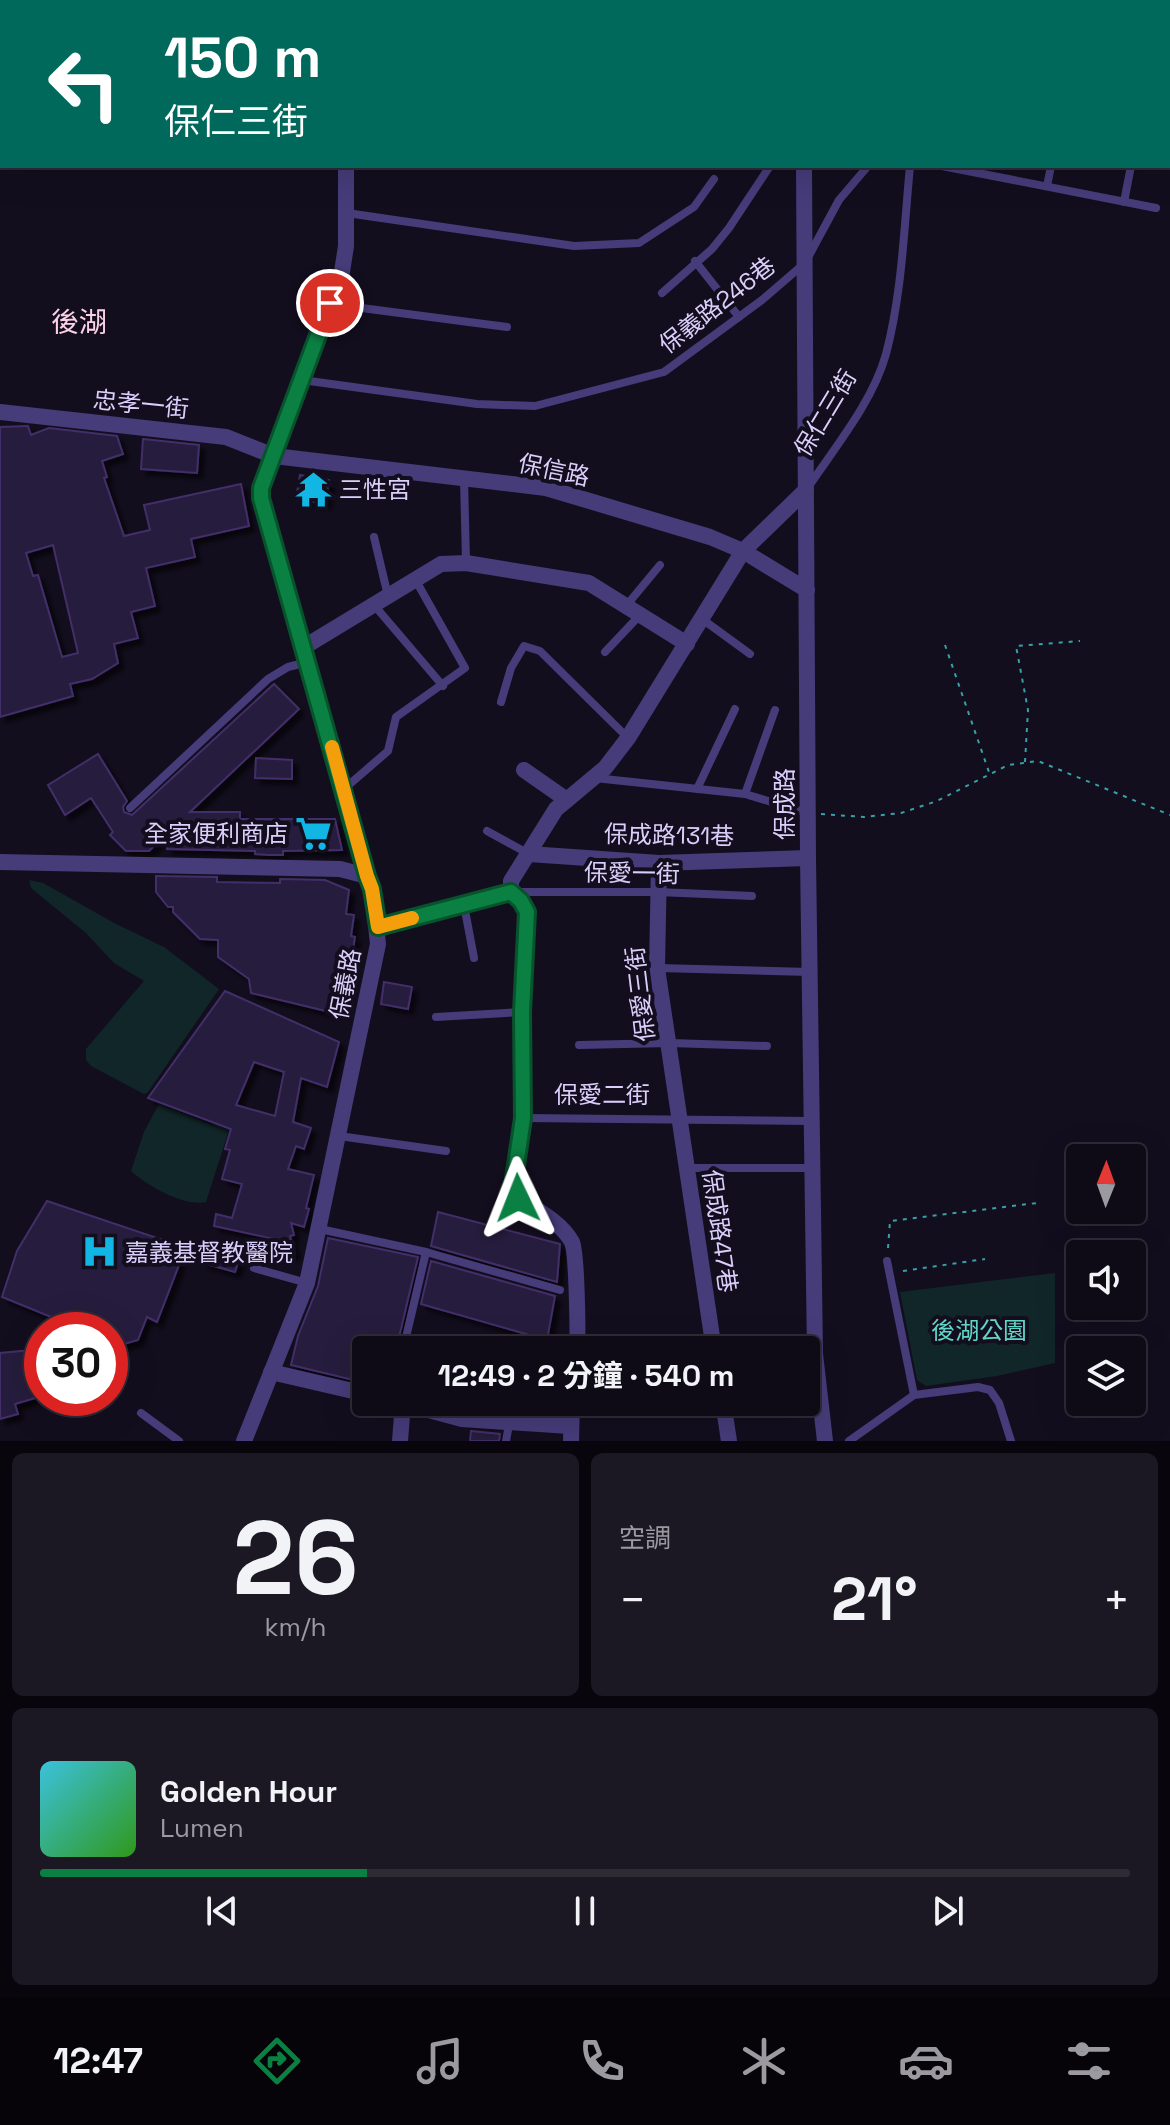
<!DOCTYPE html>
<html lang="zh-TW">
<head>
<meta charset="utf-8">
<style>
	:root { --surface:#0e0a16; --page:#1c1823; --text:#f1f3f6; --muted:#9b9aa1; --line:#2e2b35; --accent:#0b8043 }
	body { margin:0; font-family:"Space Grotesk","Noto Sans TC",sans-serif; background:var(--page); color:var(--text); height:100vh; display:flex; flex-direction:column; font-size:30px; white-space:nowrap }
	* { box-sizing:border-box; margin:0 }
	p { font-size:26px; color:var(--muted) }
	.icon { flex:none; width:44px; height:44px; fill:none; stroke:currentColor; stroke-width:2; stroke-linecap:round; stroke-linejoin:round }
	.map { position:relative; height:1441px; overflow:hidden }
	.drawer { display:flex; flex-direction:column; gap:12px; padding:12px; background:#08060c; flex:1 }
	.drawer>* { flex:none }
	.banner { position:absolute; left:0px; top:0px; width:1170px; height:168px; box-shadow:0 8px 32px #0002,0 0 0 2px var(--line); background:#00695c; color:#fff; overflow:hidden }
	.needle { width:52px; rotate:1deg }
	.controls { position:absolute; left:1066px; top:1144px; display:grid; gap:16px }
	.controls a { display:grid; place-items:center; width:80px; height:80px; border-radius:8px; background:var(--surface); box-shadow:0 8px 32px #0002,0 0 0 2px var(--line); font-size:40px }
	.speed { position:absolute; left:24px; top:1312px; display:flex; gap:16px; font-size:40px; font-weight:700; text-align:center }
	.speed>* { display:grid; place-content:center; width:104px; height:104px; border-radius:50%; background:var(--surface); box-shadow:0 8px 32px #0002,0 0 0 2px var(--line); line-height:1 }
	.speed .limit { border:12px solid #d22; background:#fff; color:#111 }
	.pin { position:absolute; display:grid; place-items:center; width:68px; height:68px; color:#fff; margin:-34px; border:4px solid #fff; border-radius:50%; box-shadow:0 2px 8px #0007 }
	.me { position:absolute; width:88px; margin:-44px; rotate:358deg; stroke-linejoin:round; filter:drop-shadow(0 0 6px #0008) }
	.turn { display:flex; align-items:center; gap:28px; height:168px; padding:0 32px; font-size:36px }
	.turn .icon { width:104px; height:104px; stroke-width:2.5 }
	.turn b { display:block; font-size:56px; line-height:68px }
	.big { font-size:60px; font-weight:700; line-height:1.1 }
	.drawer .widget { flex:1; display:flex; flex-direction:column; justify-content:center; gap:12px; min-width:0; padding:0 28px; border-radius:12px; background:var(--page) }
	.drawer .dial { align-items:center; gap:0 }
	.dial b { font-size:104px; line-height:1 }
	.song { display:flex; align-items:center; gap:24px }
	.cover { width:96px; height:96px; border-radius:12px; background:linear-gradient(135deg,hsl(190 70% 55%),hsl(110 70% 35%)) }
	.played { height:8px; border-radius:4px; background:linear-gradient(90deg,var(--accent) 30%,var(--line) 30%) }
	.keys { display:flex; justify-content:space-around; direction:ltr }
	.heat { display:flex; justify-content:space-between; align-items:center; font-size:44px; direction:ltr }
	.drawer .tiles { flex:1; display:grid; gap:12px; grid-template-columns:1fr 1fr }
	.widget:last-child { grid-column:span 2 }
	.trip { position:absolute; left:352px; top:1336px; width:468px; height:80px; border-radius:8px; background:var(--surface); box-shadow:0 8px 32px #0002,0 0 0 2px var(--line); font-weight:700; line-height:80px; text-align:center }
	.dock { display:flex; height:128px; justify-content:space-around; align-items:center; background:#060409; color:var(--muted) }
	.dock .icon { width:56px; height:56px }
	.dock .selected { color:var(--accent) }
	.dock b { font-size:36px; color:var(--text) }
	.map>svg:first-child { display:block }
	.green { fill:#112628 }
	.building { fill:#271b3e; stroke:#422f68; stroke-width:2; fill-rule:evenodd; filter:url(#shadow) }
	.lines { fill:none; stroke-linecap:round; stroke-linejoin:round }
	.path { stroke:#36a1a8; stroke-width:2; stroke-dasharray:4 6; stroke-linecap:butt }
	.lane { stroke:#463c7a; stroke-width:8 }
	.street { stroke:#463c7a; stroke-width:16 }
	.route-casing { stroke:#07532c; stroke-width:20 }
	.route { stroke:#0b8043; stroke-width:14 }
	.slow { stroke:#f59e0b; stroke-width:14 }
	.labels { text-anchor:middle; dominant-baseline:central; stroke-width:8; stroke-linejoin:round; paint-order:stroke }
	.street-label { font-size:24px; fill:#dacffb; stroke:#130e1e }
	.poi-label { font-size:24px; fill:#dacffb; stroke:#130e1e; text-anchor:start }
	.park-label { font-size:24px; fill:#61d5c7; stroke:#130e1e }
	.quarter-label { font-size:28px; fill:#fcd1e7; stroke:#130e1e }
</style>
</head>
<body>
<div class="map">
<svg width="1170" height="1441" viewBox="0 0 1170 1441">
	<defs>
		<filter id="shadow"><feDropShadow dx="5.5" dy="5.5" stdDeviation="2" flood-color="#0009"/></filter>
	</defs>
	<rect width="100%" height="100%" fill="#130e1e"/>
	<g class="green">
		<path d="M29,880L43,883L116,924L164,947L219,989L148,1092L144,1094L91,1066L86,1060V1049L144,981L114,963L86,933L31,888Z"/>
		<path d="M159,1104L213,1125L223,1104L236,1108L206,1202C184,1207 148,1186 131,1171L144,1132Z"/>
		<path d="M1055,1273V1363L997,1376L926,1386L917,1380L900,1292Z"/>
	</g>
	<g class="building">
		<path d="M28,426L31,435L49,428L117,436L123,454L102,461L107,477L104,478L124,536L150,530L144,505L241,484L249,526L191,539L195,557L146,568L155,606L131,612L138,638L114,644L118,663L92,679L70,684L73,696L0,717V427ZM53,545L78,653L62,657L38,575L33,576L26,553Z"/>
		<path d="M143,439L199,445L197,473L141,469Z"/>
		<path d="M300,475L329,480L325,504L296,499Z"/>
		<path d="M274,684L299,709L190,812H240V819H335L342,850L283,851V855H269L255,854V851L167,849V833L149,851H126L110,835L113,832L91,798L65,815L48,785L98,754L127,801L123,807L124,812L132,815Z"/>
		<path d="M256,758L292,760V779L255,778Z"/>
		<path d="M156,876L217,877V882L280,883V879L325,880L349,890L346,914L354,915L351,936L355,937L348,982L341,980L334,1013L251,993L249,979L218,957V940L200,939L173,912V907H168L156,892Z"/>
		<path d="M384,982L412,987L408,1009L381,1004Z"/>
		<path d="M225,991L339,1042L327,1087L301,1078L293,1122L311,1128L304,1149L296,1146L288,1169L314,1175L306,1208L309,1209L304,1227L291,1223L294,1235L290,1236L295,1254L283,1256L279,1240L214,1226L216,1214L232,1218L242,1184L222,1179L230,1150L225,1149L231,1129L148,1098ZM254,1062L284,1072L275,1116L236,1105Z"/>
		<path d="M47,1201L169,1242L176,1253L179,1265L157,1322L147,1317L138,1340L121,1345L110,1341V1330H83L2,1297L17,1251Z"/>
		<path d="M438,1212L560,1244L557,1282L431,1246Z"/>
		<path d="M328,1238L418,1257L396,1350H366V1383L291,1365L298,1336L318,1286Z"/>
		<path d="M206,1250L239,1259L235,1272L203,1263Z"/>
		<path d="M431,1261L555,1296L547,1340L421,1304Z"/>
		<path d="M42,1349V1396L15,1404L18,1414L0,1419V1353Z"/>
		<path d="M471,1431L500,1434L499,1441H470Z"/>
	</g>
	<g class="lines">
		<g class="path">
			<path d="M945,645L990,775"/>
			<path d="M1025,762L1028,710L1016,646L1080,641"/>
			<path d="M821,814L864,817L901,813L937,801L1008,765L1038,761L1170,815"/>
			<path d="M888,1248L890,1221L1037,1203"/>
			<path d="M903,1271L985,1259"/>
		</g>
		<g class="lane">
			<path d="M1134,0L1143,2"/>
			<path d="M936,2V0"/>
			<path d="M1168,8H1170"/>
			<path d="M1168,94H1170"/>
			<path d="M942,166L1156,208"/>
			<path d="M1047,186L1051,166"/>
			<path d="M1124,202L1131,166"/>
			<path d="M347,213L574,246L639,243L694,207L714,179"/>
			<path d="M695,261L739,317"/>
			<path d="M662,293L712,249L729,228L770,166"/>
			<path d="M331,304L507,327"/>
			<path d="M302,380L477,404L535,406L664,372L762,300L805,263L839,200L868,166"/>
			<path d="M464,478L466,562"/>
			<path d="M809,486C836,446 873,401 886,354C902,294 904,228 910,166"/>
			<path d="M374,537L388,596"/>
			<path d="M374,605L443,686"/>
			<path d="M626,606L660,565"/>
			<path d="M702,619L750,654"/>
			<path d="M605,652L640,615"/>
			<path d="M501,702L511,668L524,646L540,651L628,738"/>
			<path d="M595,778L745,794L808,813"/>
			<path d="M344,789L388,751L396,717L465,668L415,579"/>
			<path d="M697,789L735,709"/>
			<path d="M745,794L775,710"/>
			<path d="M130,808L268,679L288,667L308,662"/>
			<path d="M487,831L529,854"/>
			<path d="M513,892H658L752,896"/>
			<path d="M464,905L474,958"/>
			<path d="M658,968L810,972"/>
			<path d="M436,1017L522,1012"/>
			<path d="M579,1045L670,1043L767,1046"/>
			<path d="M524,1118L812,1121"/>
			<path d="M339,1136L446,1151"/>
			<path d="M687,1168H812"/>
			<path d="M320,1229L426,1252L560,1290"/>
			<path d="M887,1261L914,1395"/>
			<path d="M254,1268L307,1283"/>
			<path d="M403,1350L426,1252"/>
			<path d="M522,1350V1348"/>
			<path d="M141,1413L179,1441"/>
			<path d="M462,1419L466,1402"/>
			<path d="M506,1441L513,1402"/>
			<path d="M849,1441L914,1395L978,1387L990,1390L999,1403L1011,1441"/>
		</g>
		<g class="street">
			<path d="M802,0V2"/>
			<path d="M346,2V0"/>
			<path d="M804,166L808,858L815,1354L825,1441"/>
			<path d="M0,412L226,437L274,456L546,488L710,537L743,551L807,590"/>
			<path d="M304,647L441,564L466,563L589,583L687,644"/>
			<path d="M524,770L567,800"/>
			<path d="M529,854L659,863L808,858"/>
			<path d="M0,862L340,869L367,876"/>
			<path d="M659,863L657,968L714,1350"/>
			<path d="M378,927L511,892"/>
			<path d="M577,1350C578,1334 577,1254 572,1242C561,1222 537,1210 518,1198L514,1179L523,1118L522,1012L527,912L521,901L511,892V881L556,809L605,768L628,738L743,551L806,490"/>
			<path d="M271,1372L366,1394"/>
			<path d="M399,1402L462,1419L570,1426"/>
			<path d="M723,1402L729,1441"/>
			<path d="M244,1441L307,1283L378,944L372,889L367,876L261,498V488L342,272L346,246V166"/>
			<path d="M400,1441L403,1403"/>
			<path d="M571,1441L572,1402"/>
		</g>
	</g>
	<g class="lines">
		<defs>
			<path id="route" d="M330,303L261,488V498L367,876L372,889L378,927L511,892L521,901L527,912L522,1012L523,1118L514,1179L518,1198"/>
		</defs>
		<use href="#route" class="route-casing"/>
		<use href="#route" class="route"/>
		<path class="slow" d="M332,747L367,876L372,889L378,927L412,918"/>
	</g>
	<defs>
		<symbol id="temple-bare" viewBox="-9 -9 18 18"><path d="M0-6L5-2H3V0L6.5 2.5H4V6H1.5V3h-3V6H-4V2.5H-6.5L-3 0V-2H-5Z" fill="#11b6e5" stroke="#130e1e" stroke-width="2.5" paint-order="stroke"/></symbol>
		<symbol id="supermarket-bare" viewBox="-9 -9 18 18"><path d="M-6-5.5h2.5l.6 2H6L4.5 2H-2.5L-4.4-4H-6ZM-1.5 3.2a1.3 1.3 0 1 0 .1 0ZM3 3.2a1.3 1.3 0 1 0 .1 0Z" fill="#11b6e5" stroke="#130e1e" stroke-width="2.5" paint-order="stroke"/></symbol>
		<symbol id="hospital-bare" viewBox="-9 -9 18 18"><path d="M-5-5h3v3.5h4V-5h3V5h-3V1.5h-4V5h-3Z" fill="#11b6e5" stroke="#130e1e" stroke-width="2.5" paint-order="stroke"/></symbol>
	</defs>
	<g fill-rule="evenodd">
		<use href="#temple-bare" x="288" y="464" width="51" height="51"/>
		<use href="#supermarket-bare" x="288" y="808" width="51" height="51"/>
		<use href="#hospital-bare" x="74" y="1226" width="51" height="51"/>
	</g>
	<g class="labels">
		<g class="street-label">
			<text transform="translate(717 305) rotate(-38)">保義路246巷</text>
			<text transform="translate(141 404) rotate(6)">忠孝一街</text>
			<text transform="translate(825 413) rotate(-59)">保仁三街</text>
			<text transform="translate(554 470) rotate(12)">保信路</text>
			<text transform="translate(784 804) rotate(-90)">保成路</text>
			<text transform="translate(669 835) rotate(1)">保成路131巷</text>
			<text transform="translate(632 873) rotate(1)">保愛一街</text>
			<text transform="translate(345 984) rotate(-79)">保義路</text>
			<text transform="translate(640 994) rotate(-97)">保愛三街</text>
			<text x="602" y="1094">保愛二街</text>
			<text transform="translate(720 1231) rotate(82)">保成路47巷</text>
		</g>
		<g class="poi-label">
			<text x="339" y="489">三性宮</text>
			<text x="288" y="833" text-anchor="end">全家便利商店</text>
			<text x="125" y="1252">嘉義基督教醫院</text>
		</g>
		<g class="park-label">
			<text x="979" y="1330">後湖公園</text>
		</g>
		<g class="quarter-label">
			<text x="79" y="322">後湖</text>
		</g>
	</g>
</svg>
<div class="controls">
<a><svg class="needle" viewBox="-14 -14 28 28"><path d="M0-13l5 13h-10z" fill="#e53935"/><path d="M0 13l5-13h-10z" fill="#9b9aa1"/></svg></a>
<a><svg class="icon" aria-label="sound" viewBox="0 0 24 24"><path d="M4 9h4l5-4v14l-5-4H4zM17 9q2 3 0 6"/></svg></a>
<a><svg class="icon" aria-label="layers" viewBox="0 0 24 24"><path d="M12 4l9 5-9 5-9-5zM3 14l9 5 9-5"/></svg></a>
</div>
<div class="speed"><div class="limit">30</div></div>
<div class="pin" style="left:330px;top:303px;background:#d93025"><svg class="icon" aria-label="arrive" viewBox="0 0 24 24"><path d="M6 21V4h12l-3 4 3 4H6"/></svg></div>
<svg class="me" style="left:518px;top:1198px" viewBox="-20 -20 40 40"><path d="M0-17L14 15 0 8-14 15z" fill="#0b8043" stroke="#fff" stroke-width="4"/></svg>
<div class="trip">12:49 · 2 分鐘 · 540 m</div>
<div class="banner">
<div class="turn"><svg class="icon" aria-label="left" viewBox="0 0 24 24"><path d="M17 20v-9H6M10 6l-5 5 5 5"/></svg><div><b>150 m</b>保仁三街</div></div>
</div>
</div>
<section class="drawer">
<div class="tiles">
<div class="widget dial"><b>26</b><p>km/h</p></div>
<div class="widget"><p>空調</p>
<div class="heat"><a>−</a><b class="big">21°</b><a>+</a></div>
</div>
<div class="widget">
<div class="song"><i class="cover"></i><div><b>Golden Hour</b><p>Lumen</p></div></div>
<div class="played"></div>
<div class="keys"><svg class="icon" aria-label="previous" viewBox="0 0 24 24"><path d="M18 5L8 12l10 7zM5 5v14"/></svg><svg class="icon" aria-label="pause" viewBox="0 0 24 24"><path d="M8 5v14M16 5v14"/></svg><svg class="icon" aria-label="next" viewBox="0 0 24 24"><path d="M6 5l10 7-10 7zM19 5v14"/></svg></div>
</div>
</div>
</section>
<nav class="dock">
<b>12:47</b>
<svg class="icon selected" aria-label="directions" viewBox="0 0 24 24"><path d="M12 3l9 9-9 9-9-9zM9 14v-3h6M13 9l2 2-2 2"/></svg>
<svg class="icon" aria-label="music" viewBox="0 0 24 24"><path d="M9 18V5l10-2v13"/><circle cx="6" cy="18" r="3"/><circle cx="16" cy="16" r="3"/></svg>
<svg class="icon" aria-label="phone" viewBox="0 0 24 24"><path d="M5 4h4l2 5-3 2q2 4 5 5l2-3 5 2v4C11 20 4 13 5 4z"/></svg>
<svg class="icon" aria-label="climate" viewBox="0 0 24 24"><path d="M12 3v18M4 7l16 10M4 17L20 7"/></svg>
<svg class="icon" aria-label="car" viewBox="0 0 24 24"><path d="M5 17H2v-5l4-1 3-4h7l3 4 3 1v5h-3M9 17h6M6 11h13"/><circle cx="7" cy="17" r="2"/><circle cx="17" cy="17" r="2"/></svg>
<svg class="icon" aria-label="filters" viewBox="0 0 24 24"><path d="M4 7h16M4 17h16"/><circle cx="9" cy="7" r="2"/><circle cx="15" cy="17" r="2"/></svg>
</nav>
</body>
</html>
